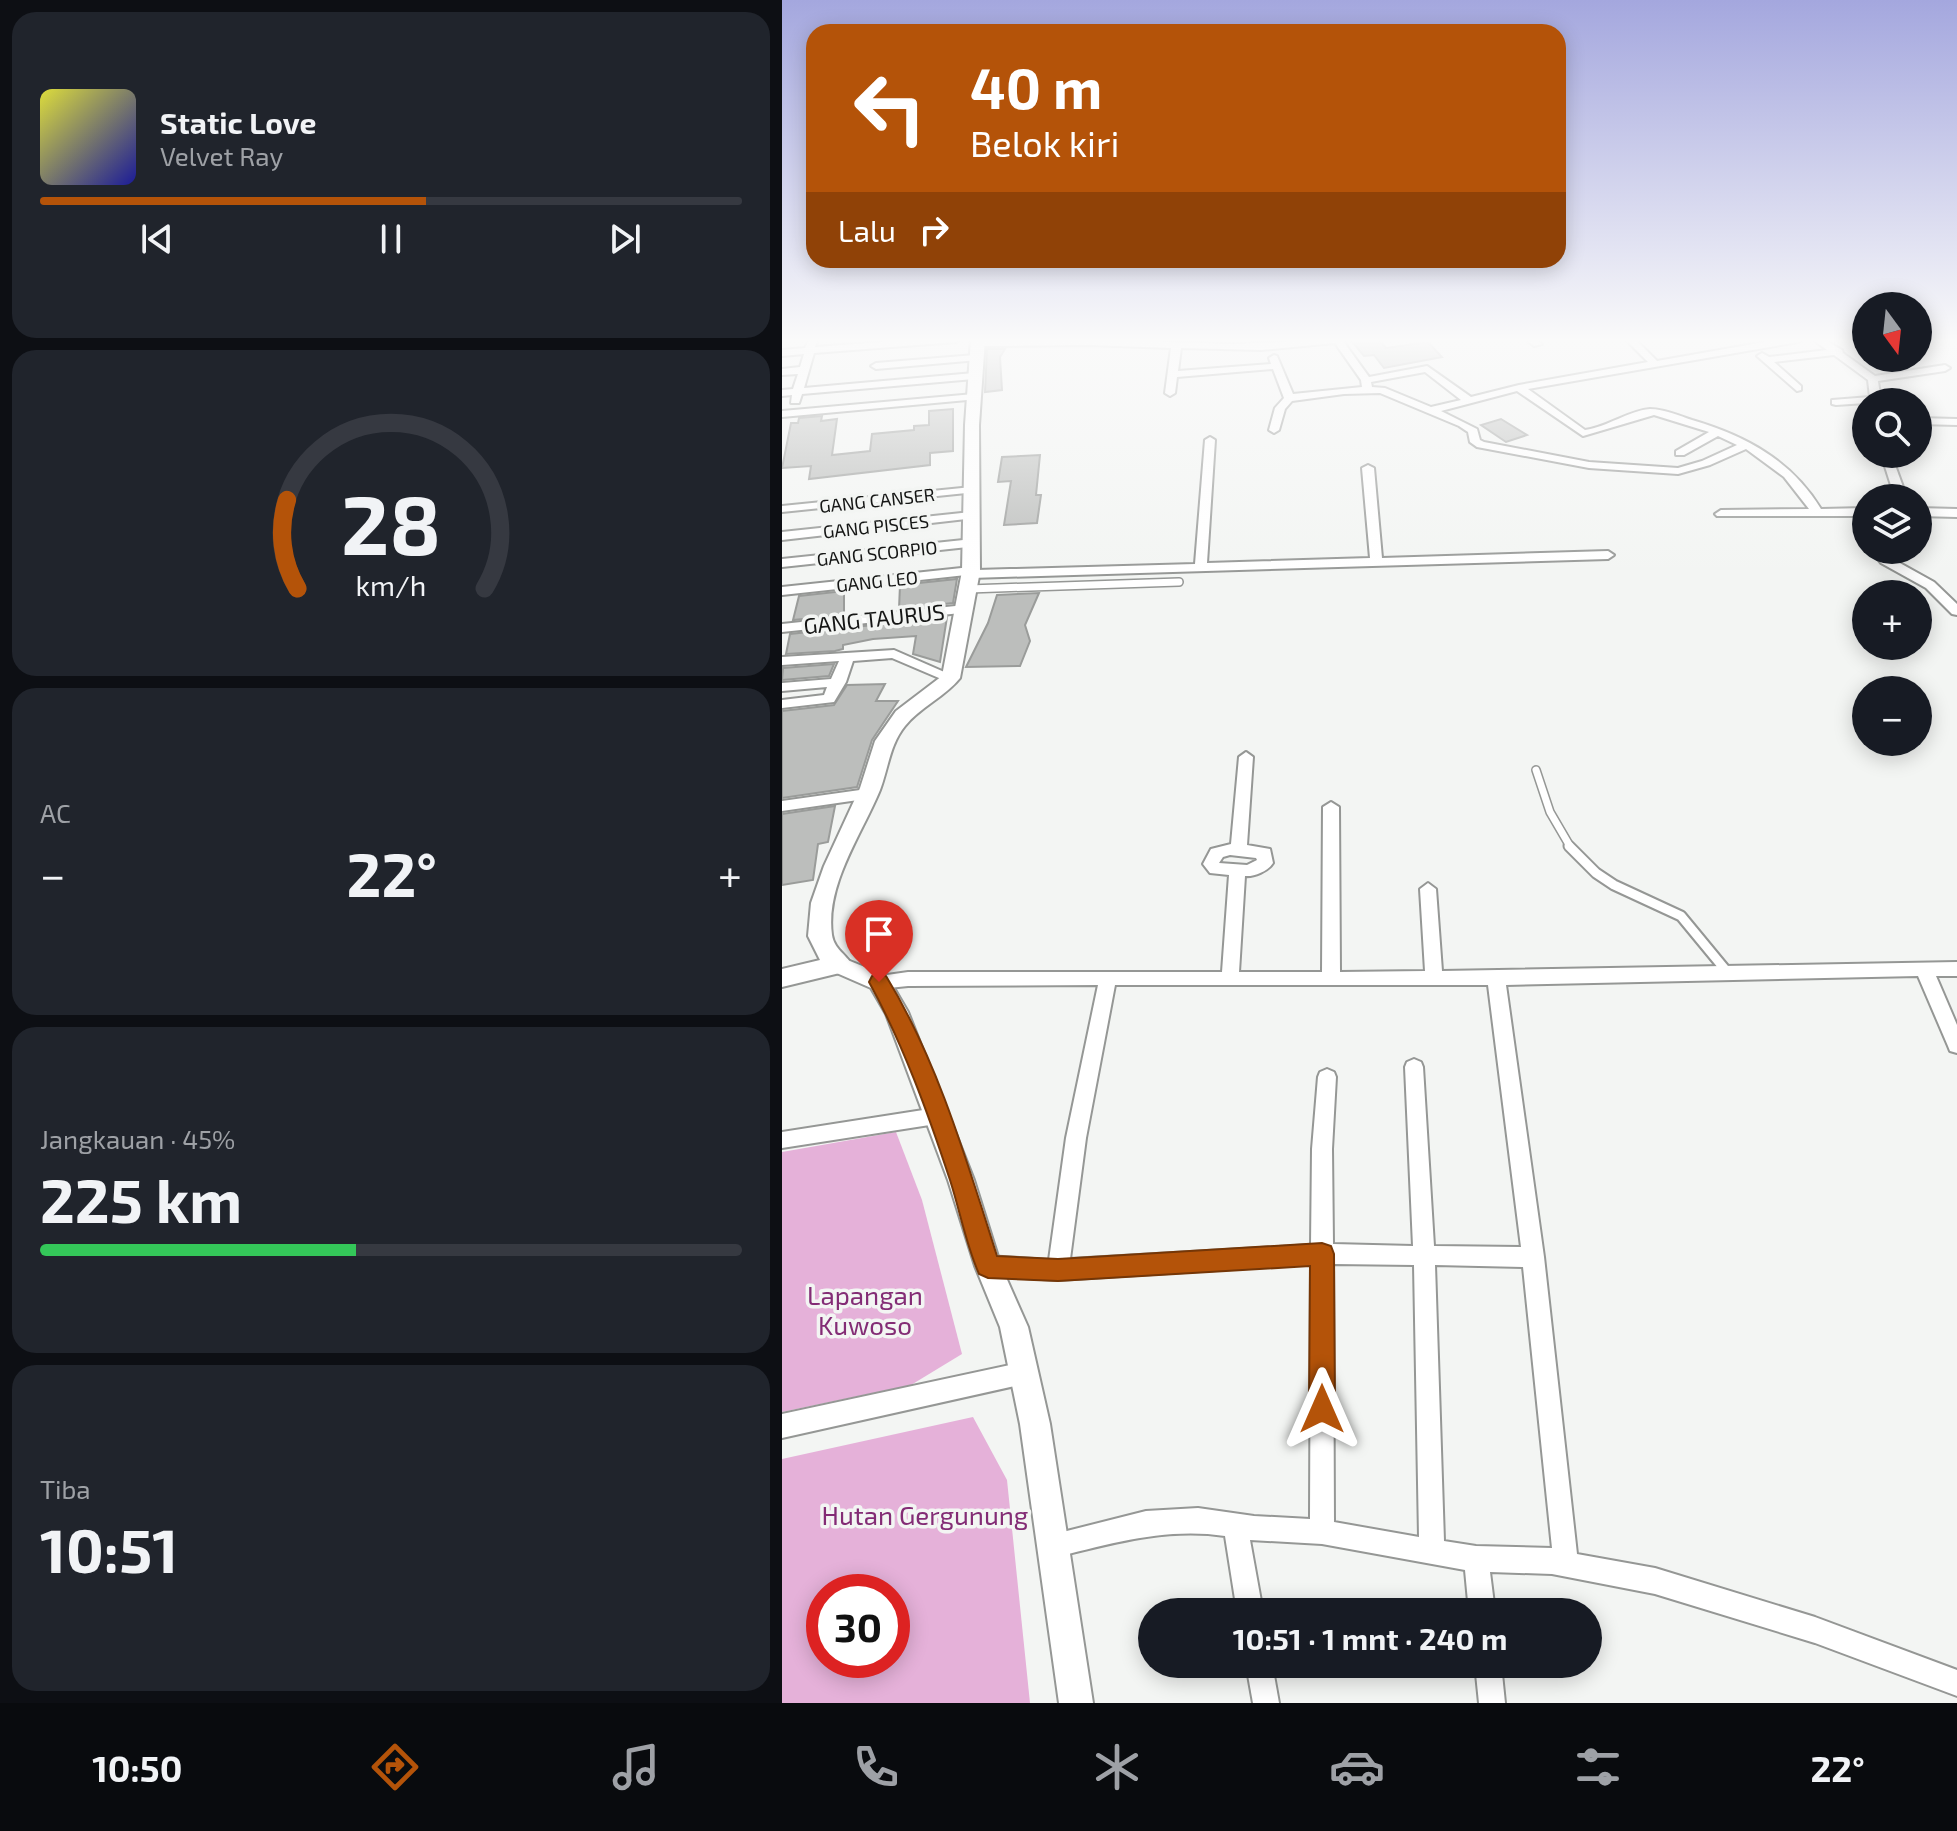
<!DOCTYPE html>
<html lang="id">
<head>
<meta charset="utf-8">
<style>
	:root { --surface:#171b24; --page:#20242c; --text:#f1f3f6; --muted:#9ea1a6; --line:#363941; --accent:#b45309 }
	body { margin:0; font-family:"Exo 2",sans-serif; background:var(--page); color:var(--text); height:100vh; display:flex; flex-direction:column; font-size:30px; white-space:nowrap }
	* { box-sizing:border-box; margin:0 }
	p { font-size:26px; color:var(--muted) }
	.icon { flex:none; width:44px; height:44px; fill:none; stroke:currentColor; stroke-width:2; stroke-linecap:round; stroke-linejoin:round }
	.map { position:relative; flex:1; overflow:hidden }
	.details { display:flex; flex-direction:column; gap:12px; padding:12px; background:#0d0f14; width:782px }
	.details>* { flex:none }
	.banner { position:absolute; left:24px; top:24px; width:760px; height:244px; border-radius:24px; box-shadow:0 4px 20px #0003; background:#b45309; color:#fff; overflow:hidden }
	.needle { width:52px; rotate:165deg }
	.fabs { position:absolute; left:1070px; top:292px; display:grid; gap:16px }
	.fabs a { display:grid; place-items:center; width:80px; height:80px; border-radius:50%; background:var(--surface); box-shadow:0 4px 20px #0003; font-size:40px }
	.speed { position:absolute; left:24px; top:1574px; display:flex; gap:16px; font-size:40px; font-weight:700; text-align:center }
	.speed>* { display:grid; place-content:center; width:104px; height:104px; border-radius:50%; background:var(--surface); box-shadow:0 4px 20px #0003; line-height:1 }
	.speed .limit { border:12px solid #d22; background:#fff; color:#111 }
	.pin { position:absolute; display:grid; place-items:center; width:68px; height:68px; color:#fff; margin:-82px -34px; border-radius:50% 50% 50% 0; rotate:-45deg; box-shadow:0 0 8px #0007 }
	.pin .icon { rotate:45deg }
	.me { position:absolute; width:88px; margin:-44px; rotate:0deg; stroke-linejoin:round; filter:drop-shadow(0 0 6px #0008) }
	.turn { display:flex; align-items:center; gap:28px; height:168px; padding:0 32px; font-size:36px }
	.turn .icon { width:104px; height:104px; stroke-width:2.5 }
	.turn b { display:block; font-size:56px; line-height:68px }
	.then { display:flex; align-items:center; height:76px; padding:0 32px; background:#0003; gap:16px; font-size:30px }
	.big { font-size:60px; font-weight:700; line-height:1.1 }
	.details .tile { flex:1; display:flex; flex-direction:column; justify-content:center; gap:12px; min-width:0; padding:0 28px; border-radius:24px; background:var(--page) }
	.details .dial { align-items:center; gap:0 }
	.dial svg { height:208px; overflow:visible; fill:none; stroke:var(--line); stroke-width:7; stroke-linecap:round; text-anchor:middle }
	.dial text { fill:var(--text); stroke:none }
	.song { display:flex; align-items:center; gap:24px }
	.cover { width:96px; height:96px; border-radius:12px; background:linear-gradient(135deg,hsl(60 70% 55%),hsl(240 70% 35%)) }
	.played { height:8px; border-radius:4px; background:linear-gradient(90deg,var(--accent) 55%,var(--line) 55%) }
	.keys { display:flex; justify-content:space-around; direction:ltr }
	.heat { display:flex; justify-content:space-between; align-items:center; font-size:44px; direction:ltr }
	.charge { height:12px; border-radius:6px; background:linear-gradient(90deg,#34c759 45%,var(--line) 0) }
	.trip { position:absolute; left:356px; top:1598px; width:464px; height:80px; border-radius:40px; background:var(--surface); box-shadow:0 4px 20px #0003; font-weight:700; line-height:80px; text-align:center }
	.menu { display:flex; height:128px; justify-content:space-around; align-items:center; background:#090b0e; color:var(--muted) }
	.menu .icon { width:56px; height:56px }
	.menu .active { color:var(--accent) }
	.menu b { font-size:36px; color:var(--text) }
	main { display:flex; flex:1; min-height:0 }
	.map>svg:first-child { display:block }
	.green { fill:#e5b1d9; fill-rule:evenodd }
	.building { fill:#bcbebc; stroke:#9a9c9a; stroke-width:2 }
	.lines { fill:none; stroke-linecap:round; stroke-linejoin:round }
	.service-far1-casing { stroke:#959795; stroke-width:10 }
	.service-casing { stroke:#959795; stroke-width:13 }
	.minor-casing { stroke:#959795; stroke-width:4 }
	.tertiary-casing { stroke:#959795; stroke-width:4 }
	.secondary-casing { stroke:#959795; stroke-width:4 }
	.service-far1 { stroke:#fff; stroke-width:7 }
	.service { stroke:#fff; stroke-width:9 }
	.minor { fill:#fff; fill-rule:evenodd }
	.tertiary { fill:#fff; fill-rule:evenodd }
	.secondary { fill:#fff; fill-rule:evenodd }
	.route { fill:#b45309; stroke:#753606; stroke-width:2 }
	.labels { text-anchor:middle; dominant-baseline:central; stroke-width:7; stroke-linejoin:round; paint-order:stroke }
	.far-street-label { font-size:18px; fill:#151615; stroke:#f3f5f3 }
	.street-label { font-size:22px; fill:#151615; stroke:#f3f5f3 }
	.near-park-label { font-size:26px; fill:#832c75; stroke:#f3f5f3 }
</style>
</head>
<body>
<main>
<section class="details">
<div class="tile">
<div class="song"><i class="cover"></i><div><b>Static Love</b><p>Velvet Ray</p></div></div>
<div class="played"></div>
<div class="keys"><svg class="icon" aria-label="previous" viewBox="0 0 24 24"><path d="M18 5L8 12l10 7zM5 5v14"/></svg><svg class="icon" aria-label="pause" viewBox="0 0 24 24"><path d="M8 5v14M16 5v14"/></svg><svg class="icon" aria-label="next" viewBox="0 0 24 24"><path d="M6 5l10 7-10 7zM19 5v14"/></svg></div>
</div>
<div class="tile dial"><svg viewBox="0 0 100 80">
<path d="M14 69A42 42 0 1 1 86 69"/>
<path d="M14 69A42 42 0 0 1 10 35" stroke="#b45309"/>
<text x="50" y="56" font-size="32" font-weight="700">28</text>
<text x="50" y="72" font-size="11">km/h</text>
</svg></div>
<div class="tile"><p>AC</p>
<div class="heat"><a>−</a><b class="big">22°</b><a>+</a></div>
</div>
<div class="tile"><p>Jangkauan · 45%</p><b class="big">225 km</b><div class="charge"></div></div>
<div class="tile"><p>Tiba</p><b class="big">10:51</b></div>
</section>
<div class="map">
<svg width="1175" height="1703" viewBox="0 0 1175 1703">
	<rect width="100%" height="100%" fill="#f3f5f3"/>
	<g class="green">
		<path d="M114,1132L140,1200L180,1354L129,1385L0,1412V1152Z"/>
		<path d="M191,1417L225,1480L248,1703H0V1459ZM42,1592H110V1660H42Z"/>
	</g>
	<g class="building">
		<path d="M568,339H596L604,348L646,342L660,357L602,368L592,355L582,356Z"/>
		<path d="M205,349H223L218,357L220,390L203,392Z"/>
		<path d="M171,409V451L148,453V465L27,479L29,466L0,468L9,423H16L17,418L40,416L39,421L55,419L50,455L88,451L90,434L132,430V426L147,425V411Z"/>
		<path d="M719,419L745,435L724,442L699,425Z"/>
		<path d="M258,455L254,495H259L255,523L222,525L229,481L216,482L220,457Z"/>
		<path d="M175,579L171,603L117,609L118,585Z"/>
		<path d="M62,591V615L11,620L17,596Z"/>
		<path d="M257,593L243,625L248,641L238,666L184,667L206,623L215,595Z"/>
		<path d="M165,617L158,662L131,654L134,636L91,639L61,645V649L53,651L4,654L8,634Z"/>
		<path d="M52,664L47,676L0,680L1,668Z"/>
		<path d="M103,684L94,701H116L90,740L75,787L0,798V711L52,705L65,685Z"/>
		<path d="M53,806L46,842L36,844L31,880L0,885V814Z"/>
	</g>
	<g class="lines">
		<defs>
			<g id="service-far1">
				<path d="M187,589L397,582"/>
				<path d="M754,770L768,812L789,848"/>
			</g>
			<path id="service" d="M787,846L814,873L832,885L899,916L946,973"/>
			<g id="minor">
				<path d="M30,339L35,342L33,347L140,339H179L174,342L32,353L22,388L192,373L197,376L192,379L20,394L17,403H9L10,395L0,396V390L11,389L16,374L0,375V369L18,367L22,354L0,356V350L23,348L27,340Z"/>
				<path d="M289,339L452,344L564,339L561,341L587,377L645,366L689,397L737,385L866,362L843,339H853L875,361L1000,339H1021L1016,342L746,389L803,430C826,427 845,411 868,409C882,409 898,416 910,420C964,436 1009,460 1039,509L1084,508V516H935L933,514L939,510L1027,509L1002,477L964,449L928,465L896,474L807,468L695,447L688,442L686,432L677,426L598,393L562,394L510,401L503,409L497,430L492,433L487,430L493,408L502,398L491,369L395,377L393,393L388,396L383,393L389,348L307,345L196,346L191,343L196,340ZM553,343L579,380L580,387L511,394L495,356L492,355L487,358L489,364L396,371L399,348L479,350ZM643,372L679,400L649,407L603,388L590,387L589,382ZM735,391L801,436L872,415L927,432L894,451V455H902L936,436L955,445L920,461L896,468L807,462L702,442L698,440L695,429L659,411Z"/>
				<path d="M743,339H754L760,344L752,346Z"/>
				<path d="M1030,339H1041L1060,350L1061,353L1093,376L1163,365L1168,368L1163,371L1096,381L1099,402L1054,405L1050,404V400L1088,397L1086,380L1052,355L992,362L1019,386V390L1015,391L975,356L980,353L987,357L1045,350Z"/>
				<path d="M193,355L196,356V360L94,369L89,366L94,363Z"/>
				<path d="M192,394L196,395V399L0,417V411Z"/>
				<path d="M1136,418L1175,419V425L1136,424Z"/>
				<path d="M428,437L433,440L425,563L588,558L580,468L586,465L592,468L600,558L826,551L832,555L826,559L189,578L184,575L0,595V587L189,567L195,570L413,564L423,440Z"/>
				<path d="M1099,454H1109L1125,498H1113Z"/>
				<path d="M190,487L196,490L194,492L0,512V506Z"/>
				<path d="M1136,508L1175,509V517L1136,516Z"/>
				<path d="M189,512L193,514V518L0,540V532Z"/>
				<path d="M191,539L197,543L195,546L0,567V559Z"/>
				<path d="M1089,550H1101L1107,557L1152,582L1175,604V615L1170,614L1144,588L1099,563Z"/>
				<path d="M183,605L189,609L188,612L0,632V624Z"/>
				<path d="M112,650L176,678L174,681H164L110,658L71,661L64,682L52,702L0,708V700L42,695L45,687L0,691V683L49,679L57,661L0,665V657Z"/>
				<path d="M464,752L471,757L465,845L488,849L491,863C486,871 472,877 463,876L457,972H540L541,807L549,802L557,807L558,972L643,971L638,889L646,883L654,889L660,971L1175,962V976H1154L1175,1025V1053L1168,1051L1166,1046L1136,976L724,985L762,1257L795,1554L873,1568L1033,1617L1175,1670V1696L1033,1643L873,1594L770,1574L708,1572L713,1612H687L683,1570L540,1544L468,1540L481,1612H455L443,1536C383,1527 328,1544 270,1558L261,1555L258,1546L261,1537L364,1511L416,1508L472,1516L528,1519L529,1264L276,1280L206,1276L198,1273L195,1266L198,1259L206,1256L267,1260L284,1138L316,985L126,986L97,989L91,987L88,982L91,977L126,972H440L447,875L428,873L421,864L429,849L449,844L457,757ZM448,855L474,858L475,860L465,865L437,863L441,857ZM333,985H706L739,1247L652,1246L641,1067L639,1062L632,1059L625,1062L623,1067L631,1246L551,1244L550,1149L554,1077L552,1072L545,1069L538,1072L536,1077L530,1149L529,1245L288,1259L304,1138ZM551,1264L632,1265L637,1537L552,1522ZM653,1265L741,1267L770,1548L694,1546L662,1541Z"/>
				<path d="M85,789L90,790L93,794L90,798L0,811V801Z"/>
				<path d="M154,1108L161,1110L164,1116L161,1122L154,1124L0,1148V1132Z"/>
				<path d="M242,1362L250,1365L253,1373L250,1381L242,1384L0,1438V1414Z"/>
				<path d="M464,1664H490L497,1703H471Z"/>
				<path d="M693,1664H719L723,1703H697Z"/>
			</g>
			<path id="tertiary" d="M58,957L105,976L126,1012L192,1180L219,1266L246,1327L268,1424L311,1703H277L238,1424L218,1327L193,1266L166,1180L104,1014L89,988L50,971L47,965L50,959Z"/>
			<path id="secondary" d="M189,339H203L197,425L198,571L178,678C163,697 138,707 123,726C108,744 106,769 98,790C80,834 43,885 50,935C52,949 64,954 70,965L66,971L0,987V969L38,960L26,936L29,903L42,866L78,788L93,741L114,711L160,676L180,571L183,425Z"/>
		</defs>
		<use href="#service-far1" class="service-far1-casing"/>
		<use href="#service" class="service-casing"/>
		<use href="#minor" class="minor-casing"/>
		<use href="#tertiary" class="tertiary-casing"/>
		<use href="#secondary" class="secondary-casing"/>
		<use href="#service-far1" class="service-far1"/>
		<use href="#service" class="service"/>
		<use href="#minor" class="minor"/>
		<use href="#tertiary" class="tertiary"/>
		<use href="#secondary" class="secondary"/>
	</g>
	<linearGradient id="sky" x2="0" y2="1"><stop stop-color="#a4a7de"/><stop offset="0.59" stop-color="#fafafa"/><stop offset="1" stop-color="#fafafa" stop-opacity="0"/></linearGradient>
	<rect width="1175" height="577" fill="url(#sky)"/>
	<path class="route" d="M97,974L104,976C156,1061 185,1162 215,1256L276,1259L540,1243L549,1246L552,1254L553,1409L549,1418L540,1422L531,1418L527,1409L528,1266L276,1281L206,1278L197,1274C184,1245 178,1211 168,1180C146,1113 121,1044 87,982L90,976Z"/>
	<g class="labels">
		<g class="far-street-label">
			<text transform="translate(95 500) rotate(-6)">GANG CANSER</text>
			<text transform="translate(94 526) rotate(-6)">GANG PISCES</text>
			<text transform="translate(95 553) rotate(-6)">GANG SCORPIO</text>
			<text transform="translate(95 581) rotate(-6)">GANG LEO</text>
		</g>
		<g class="street-label">
			<text transform="translate(92 618) rotate(-6)">GANG TAURUS</text>
		</g>
		<g class="near-park-label">
			<text x="83" y="1294">Lapangan<tspan x="83" dy="30">Kuwoso</tspan></text>
			<text x="143" y="1514">Hutan Gergunung</text>
		</g>
	</g>
</svg>
<div class="fabs">
<a><svg class="needle" viewBox="-14 -14 28 28"><path d="M0-13l5 13h-10z" fill="#e53935"/><path d="M0 13l5-13h-10z" fill="#9ea1a6"/></svg></a>
<a><svg class="icon" aria-label="search" viewBox="0 0 24 24"><circle cx="10" cy="10" r="6"/><path d="M15 15l6 6"/></svg></a>
<a><svg class="icon" aria-label="layers" viewBox="0 0 24 24"><path d="M12 4l9 5-9 5-9-5zM3 14l9 5 9-5"/></svg></a>
<a>+</a>
<a>−</a>
</div>
<div class="speed"><div class="limit">30</div></div>
<div class="pin" style="left:97px;top:982px;background:#d93025"><svg class="icon" aria-label="arrive" viewBox="0 0 24 24"><path d="M6 21V4h12l-3 4 3 4H6"/></svg></div>
<svg class="me" style="left:540px;top:1409px" viewBox="-20 -20 40 40"><path d="M0-17L14 15 0 8-14 15z" fill="#b45309" stroke="#fff" stroke-width="4"/></svg>
<div class="trip">10:51 · 1 mnt · 240 m</div>
<div class="banner">
<div class="turn"><svg class="icon" aria-label="left" viewBox="0 0 24 24"><path d="M17 20v-9H6M10 6l-5 5 5 5"/></svg><div><b>40 m</b>Belok kiri</div></div>
<div class="then">Lalu<svg class="icon" aria-label="right" viewBox="0 0 24 24"><path d="M7 20v-9h11M14 6l5 5-5 5"/></svg></div>
</div>
</div>
</main>
<nav class="menu">
<b>10:50</b>
<svg class="icon active" aria-label="directions" viewBox="0 0 24 24"><path d="M12 3l9 9-9 9-9-9zM9 14v-3h6M13 9l2 2-2 2"/></svg>
<svg class="icon" aria-label="music" viewBox="0 0 24 24"><path d="M9 18V5l10-2v13"/><circle cx="6" cy="18" r="3"/><circle cx="16" cy="16" r="3"/></svg>
<svg class="icon" aria-label="phone" viewBox="0 0 24 24"><path d="M5 4h4l2 5-3 2q2 4 5 5l2-3 5 2v4C11 20 4 13 5 4z"/></svg>
<svg class="icon" aria-label="climate" viewBox="0 0 24 24"><path d="M12 3v18M4 7l16 10M4 17L20 7"/></svg>
<svg class="icon" aria-label="car" viewBox="0 0 24 24"><path d="M5 17H2v-5l4-1 3-4h7l3 4 3 1v5h-3M9 17h6M6 11h13"/><circle cx="7" cy="17" r="2"/><circle cx="17" cy="17" r="2"/></svg>
<svg class="icon" aria-label="filters" viewBox="0 0 24 24"><path d="M4 7h16M4 17h16"/><circle cx="9" cy="7" r="2"/><circle cx="15" cy="17" r="2"/></svg>
<b>22°</b>
</nav>
</body>
</html>
